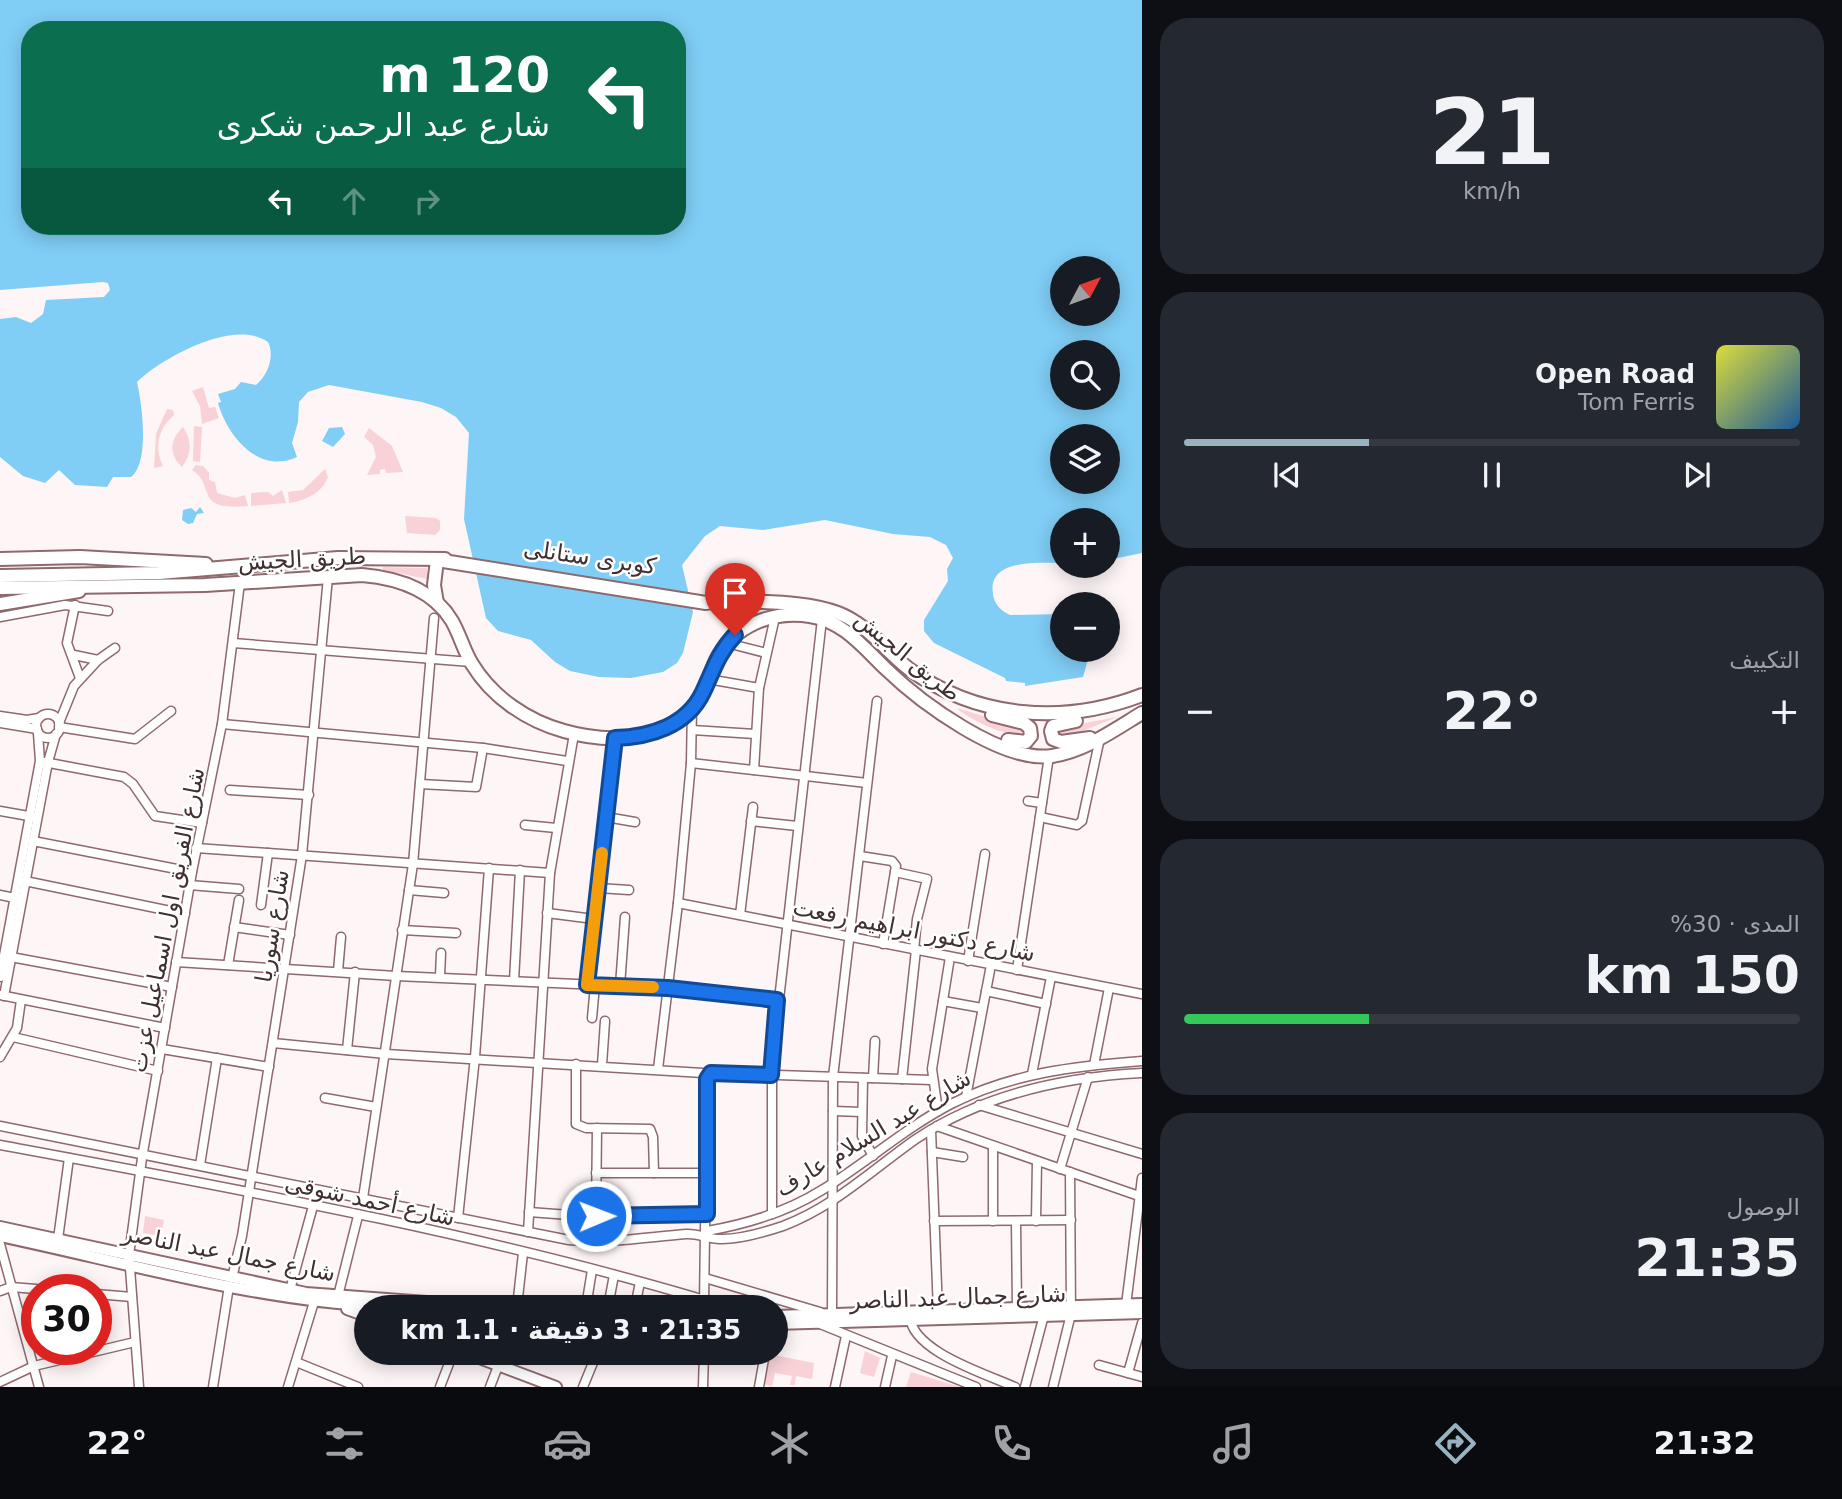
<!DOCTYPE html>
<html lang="ar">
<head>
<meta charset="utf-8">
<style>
	:root { --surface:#171b24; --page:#242831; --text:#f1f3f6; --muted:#9ea1a6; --line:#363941; --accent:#98b2c0 }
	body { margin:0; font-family:"DejaVu Sans","Noto Sans Arabic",sans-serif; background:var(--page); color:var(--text); direction:rtl; height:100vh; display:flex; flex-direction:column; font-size:26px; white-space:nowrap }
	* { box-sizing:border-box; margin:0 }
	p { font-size:23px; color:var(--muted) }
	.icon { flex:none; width:38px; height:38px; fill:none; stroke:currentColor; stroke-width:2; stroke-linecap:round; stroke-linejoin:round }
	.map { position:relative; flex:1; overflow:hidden; direction:ltr }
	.panel { display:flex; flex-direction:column; gap:18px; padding:18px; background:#0d0f14; width:700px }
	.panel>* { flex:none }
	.guide { position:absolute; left:21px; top:21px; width:665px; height:214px; border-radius:28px; box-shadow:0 4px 18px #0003; direction:rtl; background:#0b6e4f; color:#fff; overflow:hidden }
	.needle { width:46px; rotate:49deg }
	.buttons { position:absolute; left:1050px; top:256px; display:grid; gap:14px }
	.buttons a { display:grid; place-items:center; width:70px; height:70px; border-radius:50%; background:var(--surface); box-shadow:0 4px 18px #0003; font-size:35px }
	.speed { position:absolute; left:21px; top:1274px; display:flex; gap:14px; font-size:35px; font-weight:700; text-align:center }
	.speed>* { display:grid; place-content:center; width:91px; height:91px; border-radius:50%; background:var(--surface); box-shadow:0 4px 18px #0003; line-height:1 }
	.speed .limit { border:10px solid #d22; background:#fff; color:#111 }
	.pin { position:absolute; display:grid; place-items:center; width:60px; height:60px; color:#fff; margin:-72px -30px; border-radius:50% 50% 50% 0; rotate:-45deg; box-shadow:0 0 7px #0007 }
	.pin .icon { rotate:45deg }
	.me { position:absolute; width:77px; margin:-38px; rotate:89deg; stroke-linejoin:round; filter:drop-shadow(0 0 5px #0008) }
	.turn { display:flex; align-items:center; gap:24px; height:147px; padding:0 21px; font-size:32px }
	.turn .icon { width:91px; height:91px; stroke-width:2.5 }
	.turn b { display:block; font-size:49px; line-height:60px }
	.lanes { display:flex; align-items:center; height:66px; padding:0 21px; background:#0003; justify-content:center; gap:35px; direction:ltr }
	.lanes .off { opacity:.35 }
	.big { font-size:52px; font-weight:600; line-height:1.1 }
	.panel .card { flex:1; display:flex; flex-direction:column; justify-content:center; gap:10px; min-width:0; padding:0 24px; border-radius:28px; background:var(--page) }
	.panel .dial { align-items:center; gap:0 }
	.dial b { font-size:91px; line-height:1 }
	.song { display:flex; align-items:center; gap:21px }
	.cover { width:84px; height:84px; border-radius:10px; background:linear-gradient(135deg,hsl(60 70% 55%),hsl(210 70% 35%)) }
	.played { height:7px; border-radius:4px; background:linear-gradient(90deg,var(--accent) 30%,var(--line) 30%) }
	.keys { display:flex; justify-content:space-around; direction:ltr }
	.heat { display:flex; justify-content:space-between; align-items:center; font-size:38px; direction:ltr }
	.charge { height:10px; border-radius:5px; background:linear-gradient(90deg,#34c759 30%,var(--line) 0) }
	.trip { position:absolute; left:354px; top:1295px; width:434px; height:70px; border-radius:35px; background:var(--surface); box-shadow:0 4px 18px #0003; font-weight:600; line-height:70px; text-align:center; direction:rtl }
	.menu { display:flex; height:112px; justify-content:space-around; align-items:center; background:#090b0e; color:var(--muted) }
	.menu .icon { width:49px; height:49px }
	.menu .current { color:var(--accent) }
	.menu b { font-size:32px; color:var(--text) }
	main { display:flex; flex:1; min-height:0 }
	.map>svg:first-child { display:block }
	.green { fill:#f8d2d6 }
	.water { fill:#80cdf5; fill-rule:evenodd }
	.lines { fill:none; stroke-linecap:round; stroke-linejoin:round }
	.minor-casing { stroke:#8e696d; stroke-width:11 }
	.major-casing { stroke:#8e696d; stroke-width:14 }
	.highway-casing { stroke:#8e696d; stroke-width:16 }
	.minor { stroke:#fff; stroke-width:8 }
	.major { stroke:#fff; stroke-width:10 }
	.highway { stroke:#fff; stroke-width:12 }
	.route-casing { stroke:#114b97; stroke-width:18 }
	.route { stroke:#1a73e8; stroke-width:12 }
	.slow { stroke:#f59e0b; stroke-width:12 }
	.labels { text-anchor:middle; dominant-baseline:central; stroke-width:5; stroke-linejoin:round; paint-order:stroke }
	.street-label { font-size:23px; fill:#403032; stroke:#fff }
</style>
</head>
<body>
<main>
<section class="panel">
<div class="card dial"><b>21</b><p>km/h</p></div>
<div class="card">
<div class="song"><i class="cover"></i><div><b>Open Road</b><p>Tom Ferris</p></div></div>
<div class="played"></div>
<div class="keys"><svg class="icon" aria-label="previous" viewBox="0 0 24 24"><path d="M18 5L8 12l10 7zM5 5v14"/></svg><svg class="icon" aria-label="pause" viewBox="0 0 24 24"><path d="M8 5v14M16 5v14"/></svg><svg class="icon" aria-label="next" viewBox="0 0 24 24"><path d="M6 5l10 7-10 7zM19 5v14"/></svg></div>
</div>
<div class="card"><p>التكييف</p>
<div class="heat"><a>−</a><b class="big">22°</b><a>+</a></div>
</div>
<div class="card"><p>المدى · 30%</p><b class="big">150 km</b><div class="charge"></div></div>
<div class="card"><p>الوصول</p><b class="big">21:35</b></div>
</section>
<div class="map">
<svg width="1142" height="1387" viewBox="0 0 1142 1387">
	<rect width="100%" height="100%" fill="#fef5f6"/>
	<g class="green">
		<path d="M203,387L209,408L215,407L219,418L202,424L200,406L192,391Z"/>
		<path d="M167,409L173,410L174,415C158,429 154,447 163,466L154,468L156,434Z"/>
		<path d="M194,426L202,427L200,462L193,461Z"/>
		<path d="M183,427C192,440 192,454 182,467C168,454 170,439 183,427Z"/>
		<path d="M369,428L392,446L403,472L386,473L385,469L380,470V474L367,475L376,457L373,445L364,437Z"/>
		<path d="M196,465L203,466L209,473V480L215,482L217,493L235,498L245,495L248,506C192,511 217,486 192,470Z"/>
		<path d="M325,469L328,477C322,493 305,501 289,503L288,492L303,490Z"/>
		<path d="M282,490L286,503L251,506V493L268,492L273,496Z"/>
		<path d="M405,516L436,518L440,521V530L435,535L407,533Z"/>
		<path d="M383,567L427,568V579L383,570Z"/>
		<path d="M957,708L1019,727L1022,734C1010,739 964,717 957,708Z"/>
		<path d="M1117,717L1066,738L1059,734L1063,727Z"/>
		<path d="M145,1216L164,1220L161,1236L143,1233Z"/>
		<path d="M865,1351L880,1358L874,1377L860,1373Z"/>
		<path d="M769,1354L814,1363L812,1379L796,1376L795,1385H790L792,1376L775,1373L772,1387L762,1383Z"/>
		<path d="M911,1372L960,1387H906Z"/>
	</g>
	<g class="water">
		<path d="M0,0H1142V553L1108,560V520H1062V563C1040,563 987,558 993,594C994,604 1001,611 1010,615L1062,614V649H1091L1083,677L1025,686V683L1006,681L1005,678L934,643L924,631V620L948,581L947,569L953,558L946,545L930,537L893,534L825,520L763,530L720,526L705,536L682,565L693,612L683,653L677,663L663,672L631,678L599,677L570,671L555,662L531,640L498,631L486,618L464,519L469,433L456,417L441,408L422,402L329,385L308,392L299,402L298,422L292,443L297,457C258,475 227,435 218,403L221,402L218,394L235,389L241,382L256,385C268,375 275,356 268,342C234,318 162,358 137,382C142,404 150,462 131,477H113L107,487L75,485L59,470L45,483L23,476L0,457V319L16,317L31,323L43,314L46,300L104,297L110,290L108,283L103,282L0,290ZM30,30H677V226H30ZM1062,268H1108V313H1062ZM1062,352H1108V397H1062ZM1062,436H1108V481H1062Z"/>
		<path d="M342,427L345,434L333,447L322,441L329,428Z"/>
		<path d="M200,507L204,513L197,514L193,523L188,524L182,520L183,510L191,508L196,512Z"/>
	</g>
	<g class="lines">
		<defs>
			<g id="minor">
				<path d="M75,605L67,643L80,678"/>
				<path d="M0,617L65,605L108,611"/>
				<path d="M233,643L471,662"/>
				<path d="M727,643L766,653"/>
				<path d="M74,655L98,660"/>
				<path d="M708,679L759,688"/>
				<circle cx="48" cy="726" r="12"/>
				<path d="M0,716L27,720L39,718"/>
				<path d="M0,723L37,729"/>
				<path d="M59,723L74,686L98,660L115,648"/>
				<path d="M222,724L483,748L567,761"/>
				<path d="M59,727L135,739L171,711"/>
				<path d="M692,730L755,734"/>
				<path d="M44,762L124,777L133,784L155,816L202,823"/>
				<path d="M691,763L867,783"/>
				<path d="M754,770L759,688L775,617"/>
				<path d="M420,784L476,787L483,748"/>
				<path d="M230,790L309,795"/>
				<path d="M1028,801L1042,803"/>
				<path d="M0,811L34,817"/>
				<path d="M606,817L635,822"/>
				<path d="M1040,817L1077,825L1082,821L1100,738"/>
				<path d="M751,821L797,826"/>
				<path d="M525,825L556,828"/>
				<path d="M33,841L192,872"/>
				<path d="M196,848L550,873"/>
				<path d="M860,856L892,861L896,866L883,944"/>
				<path d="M895,872L927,879L917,919L914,950"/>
				<path d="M25,881L185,914"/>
				<path d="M189,885L239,889"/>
				<path d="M598,888L629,890"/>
				<path d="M409,890L444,893"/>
				<path d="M0,895L19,899"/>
				<path d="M678,903L1142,994"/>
				<path d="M261,905L268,853"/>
				<path d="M547,913L594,919"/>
				<path d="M740,915L753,807"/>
				<path d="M234,927L290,935"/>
				<path d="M402,930L456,933"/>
				<path d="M11,957L172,987"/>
				<path d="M968,961L985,854"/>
				<path d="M176,962L396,976L668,988L777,1000"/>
				<path d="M228,965L239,900"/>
				<path d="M1017,970L1049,756"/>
				<path d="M338,971L341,937"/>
				<path d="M440,976L441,953"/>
				<path d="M0,977L40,761L38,733"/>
				<path d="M514,981L520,870"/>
				<path d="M587,985L615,738"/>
				<path d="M620,986L625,917"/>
				<path d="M986,991L1046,1004"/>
				<path d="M0,995L165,1028"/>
				<path d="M4,996L48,762L56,734"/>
				<path d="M943,1001L982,1008"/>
				<path d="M592,1018L595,985"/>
				<path d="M13,1037L158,1071"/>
				<path d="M273,1043L386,1054L703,1073"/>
				<path d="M162,1049L269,1067"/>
				<path d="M347,1050L355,972"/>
				<path d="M0,1057L17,1028L21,1000"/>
				<path d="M576,1064V1124L586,1128L650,1129L653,1137L654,1173"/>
				<path d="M602,1065L605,1021"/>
				<path d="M1094,1065L1109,988"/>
				<path d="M658,1069L678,903L691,763L692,708"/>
				<path d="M711,1073L932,1080"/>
				<path d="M1032,1074L1051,977"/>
				<path d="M863,1078L862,1136L873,1156"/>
				<path d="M873,1078L875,1041"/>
				<path d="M902,1079L916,950"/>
				<path d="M966,1097L991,965"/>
				<path d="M325,1098L376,1107"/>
				<path d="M979,1105L1142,1154"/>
				<path d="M833,1111L862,1112"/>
				<path d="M938,1111L932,1069L950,957"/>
				<path d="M0,1126L569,1240C608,1244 647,1237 686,1234C699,1233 709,1240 722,1239C742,1239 765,1232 783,1226C834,1207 873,1169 916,1139C984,1094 1062,1077 1142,1073"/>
				<path d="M937,1126L1139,1196"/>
				<path d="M931,1130L938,1312"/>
				<path d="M0,1145C243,1190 492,1235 728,1307"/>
				<path d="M932,1152L963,1157"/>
				<path d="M200,1165L217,1058"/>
				<path d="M1060,1169L1088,1077"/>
				<path d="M596,1173H707"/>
				<path d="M363,1198L413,864L434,618"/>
				<path d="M529,1212L583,1216L707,1214"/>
				<path d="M772,1214V1062L822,619"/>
				<path d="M596,1216L597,1128"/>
				<path d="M458,1218L475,1057L489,868"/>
				<path d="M934,1221L1071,1220"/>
				<path d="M993,1221V1146"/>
				<path d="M1016,1221L1017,1309"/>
				<path d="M1036,1221L1037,1161"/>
				<path d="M707,1231C747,1224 787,1212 822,1190C866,1163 905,1128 951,1104C1012,1073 1075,1066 1142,1061"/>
				<path d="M528,1232L550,873L574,734"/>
				<path d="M58,1239L69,1158"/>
				<path d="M0,1244L39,1387"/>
				<path d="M232,1278L242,1236L302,855L328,577"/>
				<path d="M705,1278L820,1312"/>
				<path d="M290,1290L313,1206"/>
				<path d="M0,1291L11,1287L48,1290"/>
				<path d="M96,1294L132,1297"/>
				<path d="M338,1296L358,1216"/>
				<path d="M1126,1305L1142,1178"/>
				<path d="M517,1307L523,1253"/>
				<path d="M586,1307L592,1270"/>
				<path d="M608,1307L614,1275"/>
				<path d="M635,1307L640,1282"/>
				<path d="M704,1307L707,1078"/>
				<path d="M832,1315L833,1077L877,701"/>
				<path d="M910,1316C911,1351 986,1374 1015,1387"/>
				<path d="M820,1324L976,1387"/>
				<path d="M296,1362L358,1387"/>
				<path d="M1099,1365L1142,1377"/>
				<path d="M1128,1373L1142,1323"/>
				<path d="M0,1382L34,1366L135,1342"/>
				<path d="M139,1387L129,1255L142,1158L192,872L222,724L240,583"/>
				<path d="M213,1387L229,1286"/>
				<path d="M288,1387L314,1302"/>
				<path d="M440,1387L453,1353"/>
				<path d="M490,1387L503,1353"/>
				<path d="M583,1387L597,1353"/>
				<path d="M703,1387L704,1353"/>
				<path d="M759,1387L765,1353"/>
				<path d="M835,1387L846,1336"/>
				<path d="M885,1387L892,1356"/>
				<path d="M1025,1387L1044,1315"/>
				<path d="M1053,1387L1071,1314L1070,1172"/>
			</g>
			<g id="major">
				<path d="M0,1227L306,1293L494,1307"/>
				<path d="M0,1236C123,1262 250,1299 375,1306"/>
				<path d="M347,1309L366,1316"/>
				<path d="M775,1316L1142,1304"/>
				<path d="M775,1324L1142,1313"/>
				<path d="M466,1353L556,1387"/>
			</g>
			<g id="highway">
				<path d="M0,559L80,557L206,564"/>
				<path d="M437,560L706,603L722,600C759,603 803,600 838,613C867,624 886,651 909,669C978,719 1064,725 1142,695"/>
				<path d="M437,560L434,585L437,603"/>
				<path d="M0,576L159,573L338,558L445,559"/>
				<path d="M0,588L205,585L362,575C397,578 433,589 452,621C460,635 464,651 472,664C492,697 527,721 564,731C610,744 670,742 699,699C707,688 710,673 716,660C733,626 772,610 810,616C843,621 863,647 886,669C920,702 1002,763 1052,756C1085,751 1114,730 1142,713"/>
				<path d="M0,604L79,591"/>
				<path d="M992,715L1024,723L1030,728L1031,736L1026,742L1008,740"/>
				<path d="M1076,721L1053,726L1051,731L1053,739L1061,742L1090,738"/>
			</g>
		</defs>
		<use href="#minor" class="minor-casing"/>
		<use href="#major" class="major-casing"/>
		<use href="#highway" class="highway-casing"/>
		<use href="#minor" class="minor"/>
		<use href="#major" class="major"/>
		<use href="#highway" class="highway"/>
	</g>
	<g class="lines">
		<defs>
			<path id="route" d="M596,1216L707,1214V1079L711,1073L771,1075L777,1000L668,988L587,985L615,738C650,737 687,726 703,692C713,671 718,653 735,635"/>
		</defs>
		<use href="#route" class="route-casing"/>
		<use href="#route" class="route"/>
		<path class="slow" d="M602,853L587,985L653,987"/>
	</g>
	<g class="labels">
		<g class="street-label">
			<text transform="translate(590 557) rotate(8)">كوبرى ستانلى</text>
			<text transform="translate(302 559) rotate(-3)">طريق الجيش</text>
			<text transform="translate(908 656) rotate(39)">طريق الجيش</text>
			<text transform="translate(167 920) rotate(-79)">شارع الفريق اول اسماعيل عزت</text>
			<text transform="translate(272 926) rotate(-81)">شارع سوريا</text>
			<text transform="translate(914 930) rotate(11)">شارع دكتور ابراهيم رفعت</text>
			<text transform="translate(873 1133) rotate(-31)">شارع عبد السلام عارف</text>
			<text transform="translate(370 1200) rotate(12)">شارع أحمد شوقى</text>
			<text transform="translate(229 1253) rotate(11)">شارع جمال عبد الناصر</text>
			<text transform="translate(958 1297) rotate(-2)">شارع جمال عبد الناصر</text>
		</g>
	</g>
</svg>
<div class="buttons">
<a><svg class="needle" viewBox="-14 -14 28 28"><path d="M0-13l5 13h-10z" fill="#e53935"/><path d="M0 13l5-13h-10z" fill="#9ea1a6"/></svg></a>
<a><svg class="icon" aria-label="search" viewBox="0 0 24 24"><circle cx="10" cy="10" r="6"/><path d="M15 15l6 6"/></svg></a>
<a><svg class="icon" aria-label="layers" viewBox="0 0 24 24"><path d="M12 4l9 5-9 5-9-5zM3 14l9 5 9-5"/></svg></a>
<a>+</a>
<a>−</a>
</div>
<div class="speed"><div class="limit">30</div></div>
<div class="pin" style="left:735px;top:635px;background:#d93025"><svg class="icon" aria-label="arrive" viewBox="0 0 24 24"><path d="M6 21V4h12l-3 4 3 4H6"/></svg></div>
<svg class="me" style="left:596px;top:1216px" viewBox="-20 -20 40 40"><circle r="17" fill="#1a73e8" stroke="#fff" stroke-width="3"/><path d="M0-11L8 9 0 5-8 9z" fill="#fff"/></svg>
<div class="trip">21:35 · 3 دقيقة · 1.1 km</div>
<div class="guide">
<div class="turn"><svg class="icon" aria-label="left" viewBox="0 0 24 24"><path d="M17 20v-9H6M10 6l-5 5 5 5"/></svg><div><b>120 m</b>شارع عبد الرحمن شكرى</div></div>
<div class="lanes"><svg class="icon" aria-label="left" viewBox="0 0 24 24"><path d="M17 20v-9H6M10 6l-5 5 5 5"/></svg><svg class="icon off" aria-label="ahead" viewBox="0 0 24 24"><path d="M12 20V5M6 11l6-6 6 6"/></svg><svg class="icon off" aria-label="right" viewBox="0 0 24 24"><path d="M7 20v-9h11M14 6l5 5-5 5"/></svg></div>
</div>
</div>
</main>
<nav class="menu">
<b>21:32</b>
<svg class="icon current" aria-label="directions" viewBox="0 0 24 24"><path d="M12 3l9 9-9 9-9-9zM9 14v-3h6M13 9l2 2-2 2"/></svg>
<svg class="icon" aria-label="music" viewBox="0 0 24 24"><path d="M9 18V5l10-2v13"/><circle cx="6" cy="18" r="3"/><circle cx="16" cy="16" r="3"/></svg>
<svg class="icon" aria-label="phone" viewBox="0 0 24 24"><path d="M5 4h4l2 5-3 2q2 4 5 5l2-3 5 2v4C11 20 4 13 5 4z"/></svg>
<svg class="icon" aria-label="climate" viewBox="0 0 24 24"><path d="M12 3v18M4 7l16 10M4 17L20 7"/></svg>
<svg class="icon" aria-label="car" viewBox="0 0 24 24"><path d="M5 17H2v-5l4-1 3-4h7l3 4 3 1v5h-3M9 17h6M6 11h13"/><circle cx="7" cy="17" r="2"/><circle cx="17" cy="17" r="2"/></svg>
<svg class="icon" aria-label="filters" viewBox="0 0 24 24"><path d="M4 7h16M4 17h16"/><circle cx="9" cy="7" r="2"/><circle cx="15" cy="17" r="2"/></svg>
<b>22°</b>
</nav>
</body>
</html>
